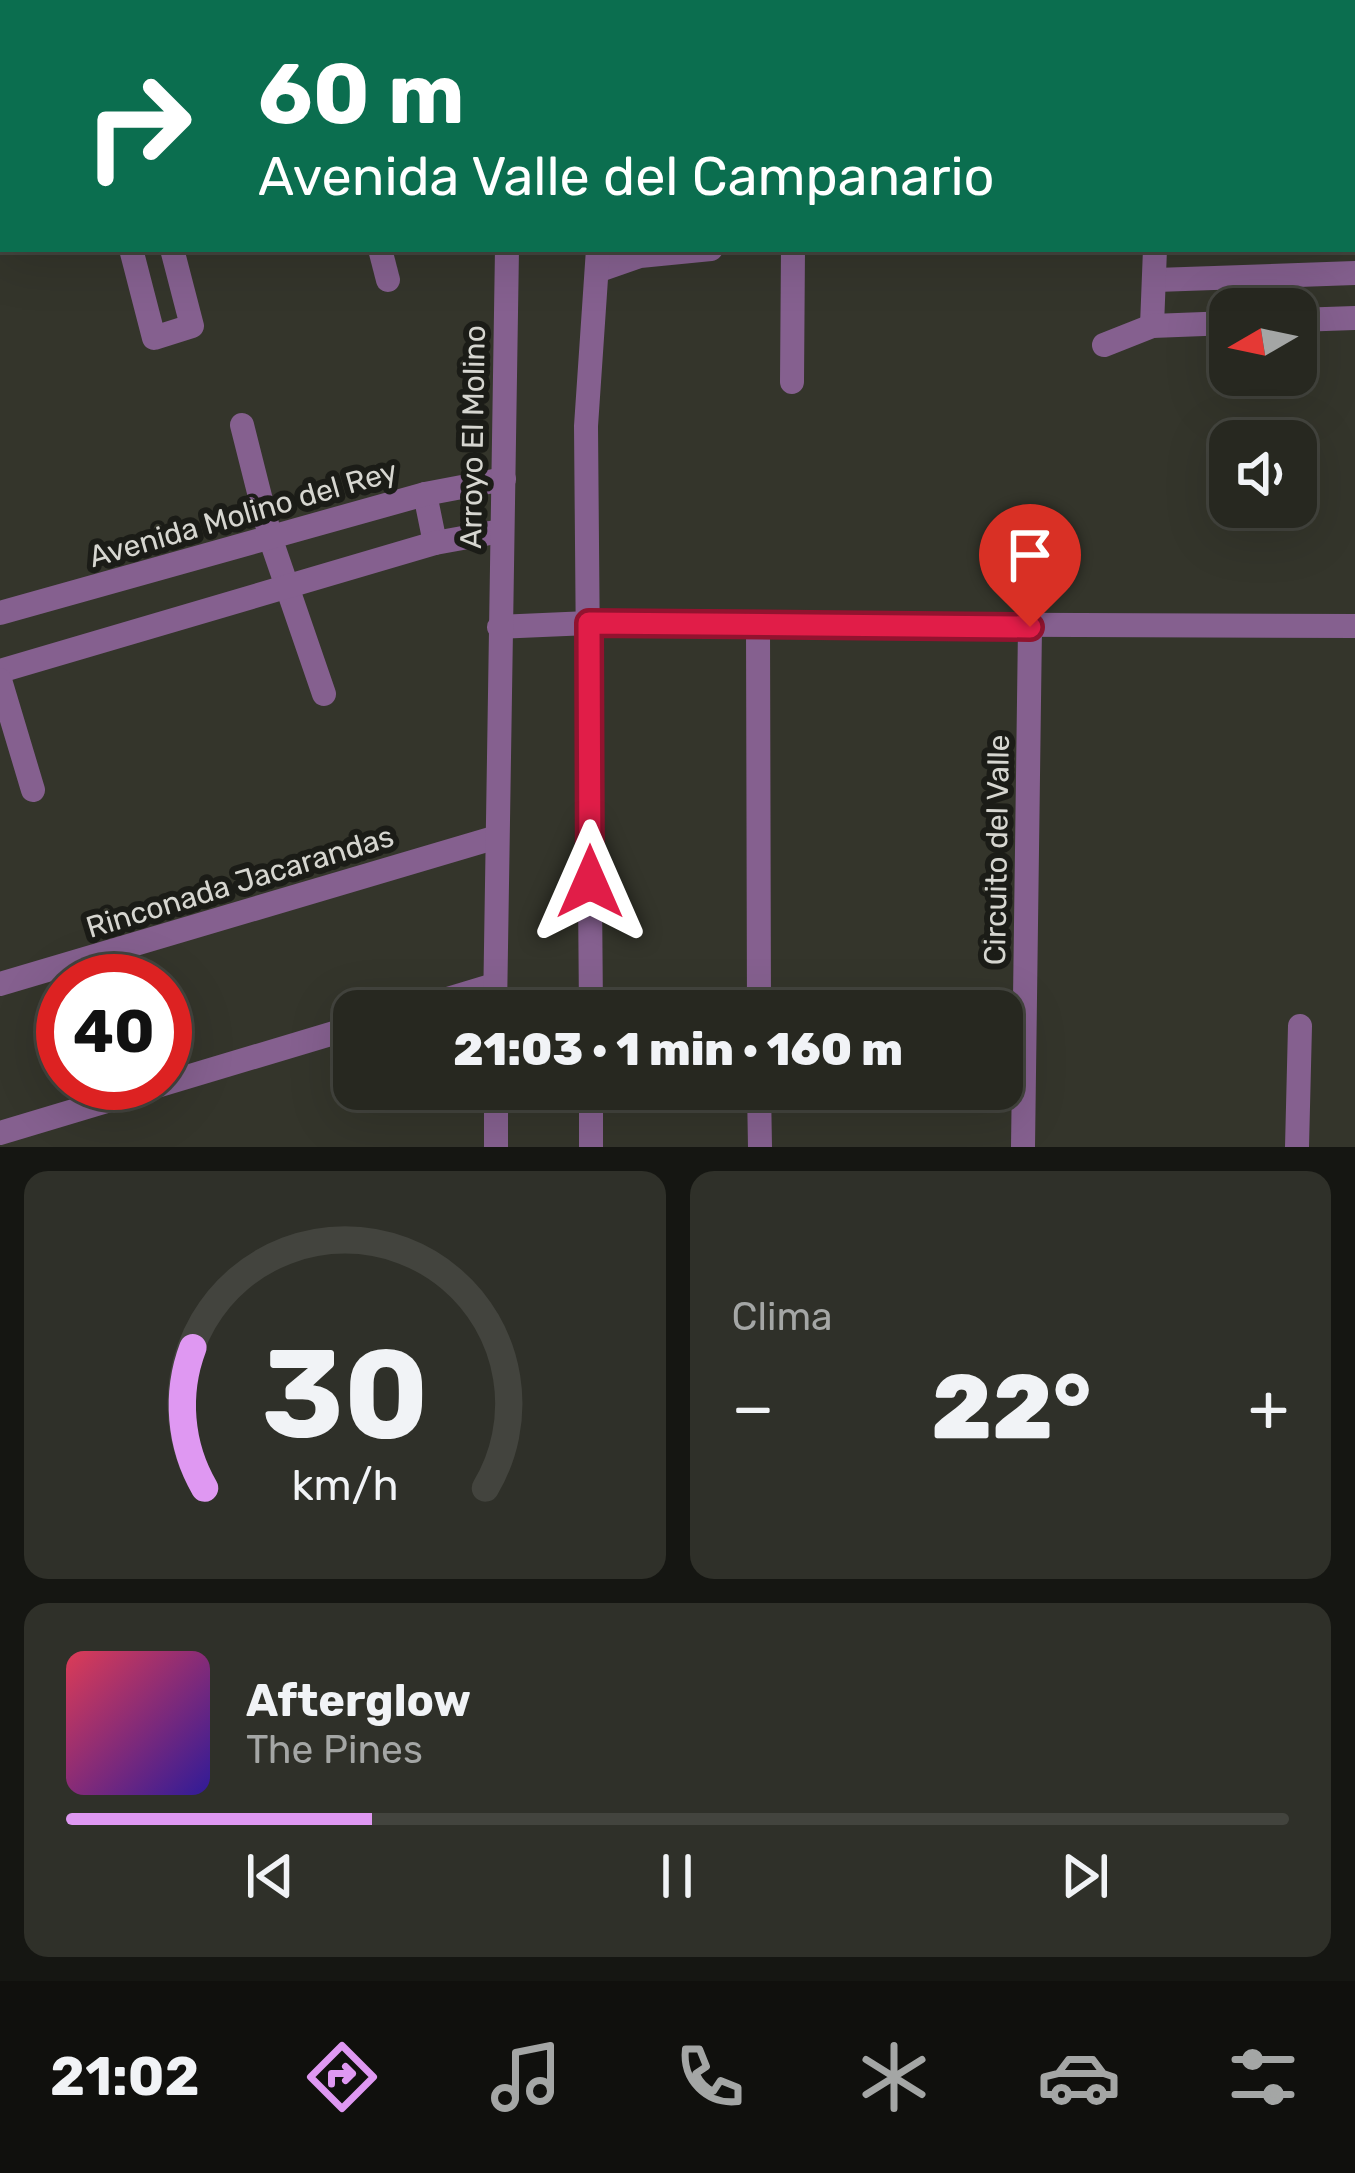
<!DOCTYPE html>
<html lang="es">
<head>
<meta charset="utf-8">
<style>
	:root { --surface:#272820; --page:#2f3029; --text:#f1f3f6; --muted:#a4a6a5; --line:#43443e; --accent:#df98f2 }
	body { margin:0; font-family:Rubik,sans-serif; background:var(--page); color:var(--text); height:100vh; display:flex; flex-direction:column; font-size:45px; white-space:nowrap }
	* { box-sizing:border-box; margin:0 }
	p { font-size:39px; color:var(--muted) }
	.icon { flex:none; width:66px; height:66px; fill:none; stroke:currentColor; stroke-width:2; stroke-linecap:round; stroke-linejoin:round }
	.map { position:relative; height:1147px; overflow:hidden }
	.panel { display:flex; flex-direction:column; gap:24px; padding:24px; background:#151612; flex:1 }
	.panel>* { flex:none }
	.top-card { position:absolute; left:0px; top:0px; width:1356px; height:252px; box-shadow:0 12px 48px #0002,0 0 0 3px var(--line); background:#0b6e4f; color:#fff; overflow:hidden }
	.needle { width:78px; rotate:261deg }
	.fabs { position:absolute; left:1209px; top:288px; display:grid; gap:24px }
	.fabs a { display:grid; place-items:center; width:108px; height:108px; border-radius:24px; background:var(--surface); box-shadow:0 12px 48px #0002,0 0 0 3px var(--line); font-size:60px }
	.speed { position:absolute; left:36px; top:954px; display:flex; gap:24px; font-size:60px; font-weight:700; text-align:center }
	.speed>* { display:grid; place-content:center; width:156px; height:156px; border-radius:50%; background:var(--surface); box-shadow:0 12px 48px #0002,0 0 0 3px var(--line); line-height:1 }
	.speed .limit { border:18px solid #d22; background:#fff; color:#111 }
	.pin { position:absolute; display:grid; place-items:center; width:102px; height:102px; color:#fff; margin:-123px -51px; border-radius:50% 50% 50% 0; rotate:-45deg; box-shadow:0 0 12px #0007 }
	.pin .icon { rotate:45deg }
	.me { position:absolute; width:132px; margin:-66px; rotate:0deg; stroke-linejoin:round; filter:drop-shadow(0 0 9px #0008) }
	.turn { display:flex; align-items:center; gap:42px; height:252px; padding:0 60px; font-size:54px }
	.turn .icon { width:156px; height:156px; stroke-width:2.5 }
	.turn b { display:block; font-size:84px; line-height:102px }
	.big { font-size:90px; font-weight:800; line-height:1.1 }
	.panel .tile { flex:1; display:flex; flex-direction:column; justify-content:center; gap:18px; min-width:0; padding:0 42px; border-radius:24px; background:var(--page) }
	.panel .dial { align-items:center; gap:0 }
	.dial svg { height:312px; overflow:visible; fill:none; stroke:var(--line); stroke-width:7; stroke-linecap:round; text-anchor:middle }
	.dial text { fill:var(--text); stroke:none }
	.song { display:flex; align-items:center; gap:36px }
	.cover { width:144px; height:144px; border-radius:18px; background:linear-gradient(135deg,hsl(350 70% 55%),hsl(250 70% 35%)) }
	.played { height:12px; border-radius:6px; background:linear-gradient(90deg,var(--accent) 25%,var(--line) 25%) }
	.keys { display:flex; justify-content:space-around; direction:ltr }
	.heat { display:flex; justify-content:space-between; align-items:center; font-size:66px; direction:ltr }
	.panel .tiles { flex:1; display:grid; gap:24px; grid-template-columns:1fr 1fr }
	.tile:last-child { grid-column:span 2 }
	.trip { position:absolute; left:333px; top:990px; width:690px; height:120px; border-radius:24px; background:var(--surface); box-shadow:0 12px 48px #0002,0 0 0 3px var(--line); font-weight:800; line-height:120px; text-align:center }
	.tabs { display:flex; height:192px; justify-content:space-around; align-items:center; background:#10100d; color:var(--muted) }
	.tabs .icon { width:84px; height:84px }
	.tabs .active { color:var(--accent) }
	.tabs b { font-size:54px; color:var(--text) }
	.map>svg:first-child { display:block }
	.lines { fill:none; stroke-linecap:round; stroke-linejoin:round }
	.minor { stroke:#85608f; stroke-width:24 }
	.tertiary { stroke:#85608f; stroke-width:24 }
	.route-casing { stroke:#92132f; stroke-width:30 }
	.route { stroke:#e11d48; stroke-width:21 }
	.labels { text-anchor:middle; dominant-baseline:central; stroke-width:12; stroke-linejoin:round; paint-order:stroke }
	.street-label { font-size:30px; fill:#d6d6d0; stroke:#1b1c17 }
</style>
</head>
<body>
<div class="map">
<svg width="1355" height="1147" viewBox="0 0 1355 1147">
	<rect width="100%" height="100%" fill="#34352b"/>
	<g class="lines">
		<g class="minor">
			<path d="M67,0L68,3"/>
			<path d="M107,0L108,3"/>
			<path d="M314,0V3"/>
			<path d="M490,0L500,3"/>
			<path d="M249,3L261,0"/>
			<path d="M392,3L406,0"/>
			<path d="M0,67L3,66"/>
			<path d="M0,108L3,107"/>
			<path d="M131,249L154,338L192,326L172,249"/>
			<path d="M380,249L388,280"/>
			<path d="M597,271L640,256L711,249"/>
			<path d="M1156,280L1355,273"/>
			<path d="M1296,320L1355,318"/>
			<path d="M1152,326L1155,249"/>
			<path d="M1104,345L1152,326L1230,323"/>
			<path d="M792,382L793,249"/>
			<path d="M242,425L271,540L324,694"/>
			<path d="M425,494L435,543"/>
			<path d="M0,613L425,494L504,479"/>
			<path d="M499,627L589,623L1355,626"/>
			<path d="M758,627L759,1011"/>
			<path d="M0,671L435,543L501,531"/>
			<path d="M0,680L33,790"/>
			<path d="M0,984L497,837"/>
			<path d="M408,1011L494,985"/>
			<path d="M495,1011L507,249"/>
			<path d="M496,1089V1147"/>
			<path d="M759,1089L760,1147"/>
			<path d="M0,1133L354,1027"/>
			<path d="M1023,1147L1030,627"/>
			<path d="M1297,1147L1300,1026"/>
		</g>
		<g class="tertiary">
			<path d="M605,3V0"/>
			<path d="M591,1011L586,426L598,249"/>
			<path d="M591,1089V1147"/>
		</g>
	</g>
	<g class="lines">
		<defs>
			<path id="route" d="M590,882L589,623L1030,627"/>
		</defs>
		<use href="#route" class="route-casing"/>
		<use href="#route" class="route"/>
	</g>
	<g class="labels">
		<g class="street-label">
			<text transform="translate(473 437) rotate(-89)">Arroyo El Molino</text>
			<text transform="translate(243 514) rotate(-16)">Avenida Molino del Rey</text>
			<text transform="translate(997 850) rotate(-89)">Circuito del Valle</text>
			<text transform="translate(240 882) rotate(-17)">Rinconada Jacarandas</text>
		</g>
	</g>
</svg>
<div class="fabs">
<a><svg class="needle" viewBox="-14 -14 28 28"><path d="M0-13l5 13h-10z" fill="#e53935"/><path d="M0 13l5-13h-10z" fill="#a4a6a5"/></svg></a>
<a><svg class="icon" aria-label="sound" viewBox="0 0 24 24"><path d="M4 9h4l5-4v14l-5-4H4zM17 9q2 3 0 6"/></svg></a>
</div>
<div class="speed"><div class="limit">40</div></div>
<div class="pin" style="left:1030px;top:627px;background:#d93025"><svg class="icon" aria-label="arrive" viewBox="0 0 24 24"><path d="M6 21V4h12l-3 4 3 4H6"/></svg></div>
<svg class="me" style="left:590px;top:882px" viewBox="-20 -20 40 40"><path d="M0-17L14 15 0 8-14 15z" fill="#e11d48" stroke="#fff" stroke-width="4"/></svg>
<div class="trip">21:03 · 1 min · 160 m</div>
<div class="top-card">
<div class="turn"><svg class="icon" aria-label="right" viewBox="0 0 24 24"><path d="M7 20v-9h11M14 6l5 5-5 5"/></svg><div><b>60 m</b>Avenida Valle del Campanario</div></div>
</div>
</div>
<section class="panel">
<div class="tiles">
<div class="tile dial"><svg viewBox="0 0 100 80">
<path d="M14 69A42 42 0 1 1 86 69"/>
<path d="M14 69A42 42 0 0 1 11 33" stroke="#df98f2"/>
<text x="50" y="56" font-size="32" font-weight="700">30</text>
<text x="50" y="72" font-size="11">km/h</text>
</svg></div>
<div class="tile"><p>Clima</p>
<div class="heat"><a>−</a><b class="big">22°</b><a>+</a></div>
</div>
<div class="tile">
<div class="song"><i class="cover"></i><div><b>Afterglow</b><p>The Pines</p></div></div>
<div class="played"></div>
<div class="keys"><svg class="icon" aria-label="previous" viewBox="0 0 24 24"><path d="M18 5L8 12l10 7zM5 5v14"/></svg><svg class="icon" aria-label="pause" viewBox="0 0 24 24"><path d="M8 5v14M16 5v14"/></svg><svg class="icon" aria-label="next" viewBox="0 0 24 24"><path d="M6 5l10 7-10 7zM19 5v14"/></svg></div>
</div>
</div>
</section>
<nav class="tabs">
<b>21:02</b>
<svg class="icon active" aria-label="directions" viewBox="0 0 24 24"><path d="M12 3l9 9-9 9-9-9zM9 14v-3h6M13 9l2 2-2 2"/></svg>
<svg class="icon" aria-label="music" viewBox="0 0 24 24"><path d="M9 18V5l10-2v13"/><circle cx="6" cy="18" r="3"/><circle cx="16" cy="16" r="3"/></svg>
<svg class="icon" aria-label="phone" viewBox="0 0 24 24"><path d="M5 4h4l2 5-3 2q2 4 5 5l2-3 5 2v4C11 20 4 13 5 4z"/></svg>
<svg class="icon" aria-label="climate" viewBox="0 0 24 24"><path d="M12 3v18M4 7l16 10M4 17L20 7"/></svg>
<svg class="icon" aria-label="car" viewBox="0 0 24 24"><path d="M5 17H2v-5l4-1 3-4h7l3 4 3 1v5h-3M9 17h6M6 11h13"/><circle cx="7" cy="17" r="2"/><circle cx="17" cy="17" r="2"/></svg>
<svg class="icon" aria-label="filters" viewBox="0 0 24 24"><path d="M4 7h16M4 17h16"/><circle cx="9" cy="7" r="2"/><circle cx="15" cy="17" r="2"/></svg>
</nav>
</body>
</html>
